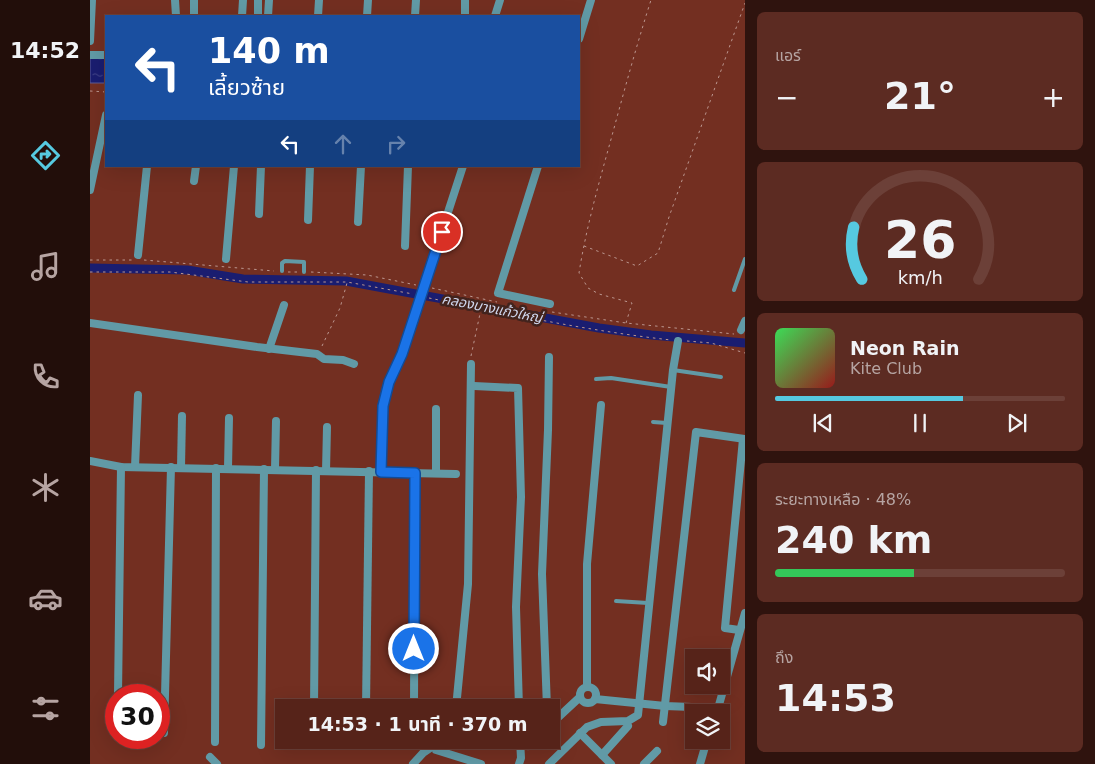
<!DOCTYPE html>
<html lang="th">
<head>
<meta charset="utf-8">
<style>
	:root { --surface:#562319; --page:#5c2b22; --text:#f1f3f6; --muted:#b6a4a2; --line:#6c4038; --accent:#56c9e0 }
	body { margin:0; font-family:"DejaVu Sans","Noto Sans Thai",sans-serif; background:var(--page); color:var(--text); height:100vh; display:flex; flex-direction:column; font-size:19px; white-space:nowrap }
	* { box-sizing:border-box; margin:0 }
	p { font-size:16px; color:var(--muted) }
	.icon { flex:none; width:28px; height:28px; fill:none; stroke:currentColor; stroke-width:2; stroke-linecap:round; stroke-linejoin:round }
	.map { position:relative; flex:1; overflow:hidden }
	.drawer { display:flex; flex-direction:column; gap:12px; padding:12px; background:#2f130e; width:350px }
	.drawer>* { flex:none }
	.banner { position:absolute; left:15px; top:15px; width:475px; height:152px; border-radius:0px; box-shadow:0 5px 20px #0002,0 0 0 1px var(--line); background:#1a4fa0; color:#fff; overflow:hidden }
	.controls { position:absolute; left:595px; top:649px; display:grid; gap:10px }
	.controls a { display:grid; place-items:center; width:45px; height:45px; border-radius:0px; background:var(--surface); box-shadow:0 5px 20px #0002,0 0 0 1px var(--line); font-size:25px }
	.speed { position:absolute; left:15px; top:684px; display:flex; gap:10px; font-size:25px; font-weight:700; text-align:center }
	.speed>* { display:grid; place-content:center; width:65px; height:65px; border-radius:50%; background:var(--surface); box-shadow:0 5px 20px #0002,0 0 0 1px var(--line); line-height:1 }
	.speed .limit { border:8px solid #d22; background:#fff; color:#111 }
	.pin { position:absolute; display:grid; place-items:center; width:42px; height:42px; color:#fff; margin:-21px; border:2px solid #fff; border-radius:50%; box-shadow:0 1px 5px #0007 }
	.me { position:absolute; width:55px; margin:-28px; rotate:0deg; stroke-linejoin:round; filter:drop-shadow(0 0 4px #0008) }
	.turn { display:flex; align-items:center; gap:18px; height:105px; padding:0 20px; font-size:22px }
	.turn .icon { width:65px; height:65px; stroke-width:2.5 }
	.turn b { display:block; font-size:35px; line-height:42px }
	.lanes { display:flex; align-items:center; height:48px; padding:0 20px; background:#0003; justify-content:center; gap:25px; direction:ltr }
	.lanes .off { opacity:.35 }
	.big { font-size:38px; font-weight:700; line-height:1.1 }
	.drawer .widget { flex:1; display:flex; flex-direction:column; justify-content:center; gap:8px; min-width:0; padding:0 18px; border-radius:8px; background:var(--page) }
	.drawer .dial { align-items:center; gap:0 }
	.dial svg { height:130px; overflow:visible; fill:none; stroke:var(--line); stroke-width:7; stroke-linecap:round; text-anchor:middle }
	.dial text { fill:var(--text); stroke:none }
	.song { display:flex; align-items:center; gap:15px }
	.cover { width:60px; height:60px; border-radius:8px; background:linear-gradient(135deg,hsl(130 70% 55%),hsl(0 70% 35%)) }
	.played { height:5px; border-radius:2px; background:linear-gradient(90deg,var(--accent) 65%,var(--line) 65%) }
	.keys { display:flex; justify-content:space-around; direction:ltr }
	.heat { display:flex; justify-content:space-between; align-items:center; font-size:28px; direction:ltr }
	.charge { height:8px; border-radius:4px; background:linear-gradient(90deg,#34c759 48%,var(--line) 0) }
	.trip { position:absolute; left:185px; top:699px; width:285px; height:50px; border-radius:0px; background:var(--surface); box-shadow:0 5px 20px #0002,0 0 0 1px var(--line); font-weight:700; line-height:50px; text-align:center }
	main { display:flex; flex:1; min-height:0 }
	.tabs { display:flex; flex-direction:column; width:90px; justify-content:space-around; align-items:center; background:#220e0a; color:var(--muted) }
	.tabs .icon { width:35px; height:35px }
	.tabs .active { color:var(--accent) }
	.tabs b { font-size:22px; color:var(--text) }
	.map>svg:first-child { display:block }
	.water { fill:url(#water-ripples); stroke:#5d5c96 }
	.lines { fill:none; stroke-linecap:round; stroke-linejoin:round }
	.canal { stroke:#1a1d70; stroke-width:9 }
	.path { stroke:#bb968f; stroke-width:1; stroke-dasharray:2.5 4; stroke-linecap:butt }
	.service { stroke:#619aa6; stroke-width:4 }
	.minor { stroke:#619aa6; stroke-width:8 }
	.route-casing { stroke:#114b97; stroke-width:12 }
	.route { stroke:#1a73e8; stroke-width:9 }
	.labels { text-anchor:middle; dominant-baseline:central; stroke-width:5; stroke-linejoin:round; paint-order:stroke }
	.water-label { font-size:14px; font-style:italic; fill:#d0d7ee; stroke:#42231d }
</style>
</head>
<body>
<main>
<nav class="tabs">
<b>14:52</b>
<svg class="icon active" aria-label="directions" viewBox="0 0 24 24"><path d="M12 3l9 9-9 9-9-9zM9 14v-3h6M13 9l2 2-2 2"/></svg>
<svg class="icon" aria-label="music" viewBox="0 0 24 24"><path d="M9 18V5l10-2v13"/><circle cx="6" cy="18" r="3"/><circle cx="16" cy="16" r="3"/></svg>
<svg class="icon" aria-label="phone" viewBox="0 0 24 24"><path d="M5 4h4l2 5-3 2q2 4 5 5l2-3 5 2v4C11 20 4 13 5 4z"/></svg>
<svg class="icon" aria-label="climate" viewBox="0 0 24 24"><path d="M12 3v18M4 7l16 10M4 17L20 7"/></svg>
<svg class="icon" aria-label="car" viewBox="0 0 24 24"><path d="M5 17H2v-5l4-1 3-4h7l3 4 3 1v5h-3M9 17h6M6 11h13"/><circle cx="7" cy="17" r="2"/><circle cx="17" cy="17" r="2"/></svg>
<svg class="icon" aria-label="filters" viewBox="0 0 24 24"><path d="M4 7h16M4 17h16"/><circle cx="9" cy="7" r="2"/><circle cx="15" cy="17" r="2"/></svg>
</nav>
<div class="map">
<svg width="655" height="764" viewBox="0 0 655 764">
	<defs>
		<pattern id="water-ripples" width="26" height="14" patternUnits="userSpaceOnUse" patternTransform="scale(1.25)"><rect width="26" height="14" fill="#1a1d70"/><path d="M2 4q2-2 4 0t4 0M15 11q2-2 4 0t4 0" fill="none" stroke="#3c3e85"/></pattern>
	</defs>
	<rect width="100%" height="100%" fill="#732f21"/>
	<rect class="water" x="0" y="52" width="16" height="31"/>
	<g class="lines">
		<path class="canal" d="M0,268L97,270L153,279L256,281L509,328L561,335L655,343"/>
		<g class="path">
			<path d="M0,91L16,92"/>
			<path d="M494,246L547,266L568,253L579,217L655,3"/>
			<path d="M0,260H42"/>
			<path d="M54,260L184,271"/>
			<path d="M0,272H80L158,282H257L323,294"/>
			<path d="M198,272H207"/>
			<path d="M221,272L277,275L326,285"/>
			<path d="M342,288L407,302"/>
			<path d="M339,298C419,314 499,331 581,340"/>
			<path d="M462,312L536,323L644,334"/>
			<path d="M536,323L542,303L509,294L498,288L489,273C496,229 508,186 520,143C533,95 546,47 561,0"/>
			<path d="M597,341L621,343L655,353"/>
			<path d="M232,346L250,308L257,283"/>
			<path d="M381,356L391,309"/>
		</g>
		<g class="service">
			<path d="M192,271V263L195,261L214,262V272"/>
			<path d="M644,290L655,259"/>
			<path d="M583,370L631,377"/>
			<path d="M506,379L521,378L581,387"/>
			<path d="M563,422L577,423"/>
			<path d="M526,601L558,603"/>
		</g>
		<g class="minor">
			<path d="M85,0L86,16"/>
			<path d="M104,0V14"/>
			<path d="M152,16L153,0"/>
			<path d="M168,16V0"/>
			<path d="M178,16L179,0"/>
			<path d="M228,16L229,0"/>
			<path d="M277,16L278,0"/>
			<path d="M325,16L326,0"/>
			<path d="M375,16V0"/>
			<path d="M405,16L410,0"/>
			<path d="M489,39L501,0"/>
			<path d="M0,41L2,0"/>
			<path d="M0,55H16"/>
			<path d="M448,166L408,293L460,304"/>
			<path d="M104,181L106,166"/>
			<path d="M0,190L16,115"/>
			<path d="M169,214L171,166"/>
			<path d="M218,220L220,166"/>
			<path d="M268,222L271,166"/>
			<path d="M315,246L318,166"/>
			<path d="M48,255L57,166"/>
			<path d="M136,259L144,166"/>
			<path d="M0,323L167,347L227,354L234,359L253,360L264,364"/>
			<path d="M651,330L655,321"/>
			<path d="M179,349L194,305"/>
			<path d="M384,386L428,388L431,497L426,607L429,708"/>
			<path d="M346,409V473"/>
			<path d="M0,461L31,467L366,474"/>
			<path d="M45,467L48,395"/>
			<path d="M91,467L92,416"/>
			<path d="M138,468L139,418"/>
			<path d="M185,469L186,421"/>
			<path d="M236,471L237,427"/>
			<path d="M291,472L293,406L299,381L312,354L373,166"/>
			<path d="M649,630L635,628L653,439"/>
			<circle cx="498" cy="695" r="8"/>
			<path d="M497,687V564L511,405"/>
			<path d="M28,695L31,467"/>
			<path d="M505,699L575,706L628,708"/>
			<path d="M224,708L226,470"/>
			<path d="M276,708L279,471"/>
			<path d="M324,708L325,473"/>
			<path d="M366,708L378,584L381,364"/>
			<path d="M457,708L452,574L458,430L459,357"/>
			<path d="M627,712L655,613"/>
			<path d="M573,722L606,432L655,439"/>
			<path d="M461,724L490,697"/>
			<path d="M74,733L81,467"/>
			<path d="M490,733L521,764"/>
			<path d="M125,742L126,468"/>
			<path d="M171,745L174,469"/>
			<path d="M438,746L444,740"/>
			<path d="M346,750L391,764"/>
			<path d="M512,755L538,726"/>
			<path d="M120,757L127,764"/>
			<path d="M323,764L333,753L352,740"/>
			<path d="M429,764L431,758L430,740"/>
			<path d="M459,764L497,727L511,722L538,721L548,715L583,370L588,341"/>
			<path d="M554,764L567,751"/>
			<path d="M610,764L617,740"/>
		</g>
	</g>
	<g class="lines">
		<defs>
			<path id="route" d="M324,649L325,473L291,472L293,406L299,382L312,354L352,232"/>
		</defs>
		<use href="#route" class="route-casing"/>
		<use href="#route" class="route"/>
	</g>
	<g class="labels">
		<g class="water-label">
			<text transform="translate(402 308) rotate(11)">คลองบางแก้วใหญ่</text>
		</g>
	</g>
</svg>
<div class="controls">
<a><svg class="icon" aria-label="sound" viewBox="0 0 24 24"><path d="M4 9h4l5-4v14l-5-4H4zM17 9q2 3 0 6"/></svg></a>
<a><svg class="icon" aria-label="layers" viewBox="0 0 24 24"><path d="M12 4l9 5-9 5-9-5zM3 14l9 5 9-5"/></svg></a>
</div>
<div class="speed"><div class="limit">30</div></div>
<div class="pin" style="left:352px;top:232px;background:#d93025"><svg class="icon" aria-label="arrive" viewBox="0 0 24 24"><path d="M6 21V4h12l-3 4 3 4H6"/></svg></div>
<svg class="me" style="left:324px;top:649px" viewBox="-20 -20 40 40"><circle r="17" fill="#1a73e8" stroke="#fff" stroke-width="3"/><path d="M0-11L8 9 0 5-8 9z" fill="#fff"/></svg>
<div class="trip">14:53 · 1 นาที · 370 m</div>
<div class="banner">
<div class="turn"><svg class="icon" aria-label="left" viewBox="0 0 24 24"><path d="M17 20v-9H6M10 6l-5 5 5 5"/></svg><div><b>140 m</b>เลี้ยวซ้าย</div></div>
<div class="lanes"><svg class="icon" aria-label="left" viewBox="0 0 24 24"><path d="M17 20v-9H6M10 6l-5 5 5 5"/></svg><svg class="icon off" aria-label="ahead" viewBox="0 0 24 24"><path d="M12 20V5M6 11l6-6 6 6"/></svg><svg class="icon off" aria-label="right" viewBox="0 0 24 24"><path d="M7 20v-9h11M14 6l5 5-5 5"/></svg></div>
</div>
</div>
<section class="drawer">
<div class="widget"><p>แอร์</p>
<div class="heat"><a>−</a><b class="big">21°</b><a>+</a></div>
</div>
<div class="widget dial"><svg viewBox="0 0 100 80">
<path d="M14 69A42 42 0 1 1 86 69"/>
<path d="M14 69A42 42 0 0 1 9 37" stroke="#56c9e0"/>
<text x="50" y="56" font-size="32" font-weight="700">26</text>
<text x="50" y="72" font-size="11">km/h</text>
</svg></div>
<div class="widget">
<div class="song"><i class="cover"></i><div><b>Neon Rain</b><p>Kite Club</p></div></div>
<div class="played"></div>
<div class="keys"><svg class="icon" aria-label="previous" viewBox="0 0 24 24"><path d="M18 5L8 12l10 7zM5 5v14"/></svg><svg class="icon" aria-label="pause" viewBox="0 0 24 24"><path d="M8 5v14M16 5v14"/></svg><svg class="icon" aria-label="next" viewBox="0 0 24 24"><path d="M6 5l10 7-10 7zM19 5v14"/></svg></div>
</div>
<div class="widget"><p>ระยะทางเหลือ · 48%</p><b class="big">240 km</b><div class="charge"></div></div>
<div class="widget"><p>ถึง</p><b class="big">14:53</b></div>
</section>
</main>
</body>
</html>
